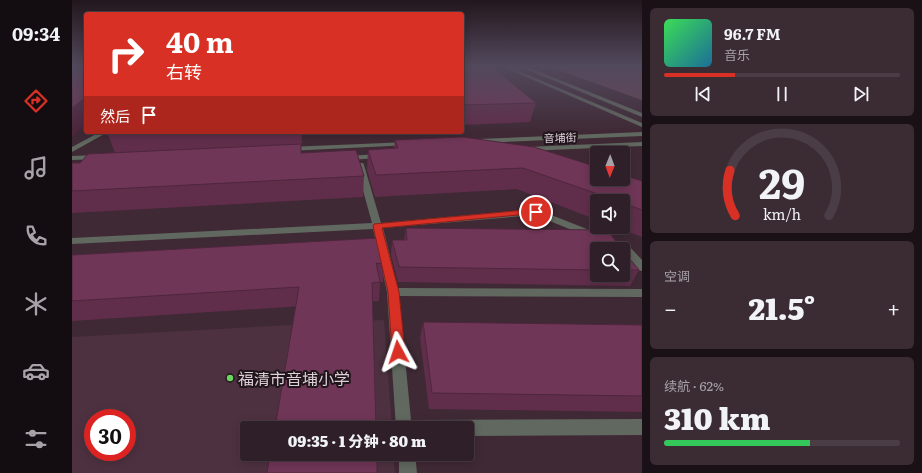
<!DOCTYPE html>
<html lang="zh">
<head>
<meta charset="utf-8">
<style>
	:root { --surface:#2f1f28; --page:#3b2c34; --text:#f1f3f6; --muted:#a7a2a8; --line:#4a3d45; --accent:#d93025 }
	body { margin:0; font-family:Literata,"Noto Sans SC",serif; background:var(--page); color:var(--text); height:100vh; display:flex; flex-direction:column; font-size:15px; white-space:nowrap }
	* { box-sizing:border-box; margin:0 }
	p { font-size:13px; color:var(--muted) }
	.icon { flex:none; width:22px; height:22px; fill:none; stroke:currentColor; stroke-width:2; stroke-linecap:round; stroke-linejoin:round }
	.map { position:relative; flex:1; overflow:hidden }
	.sheet { display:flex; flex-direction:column; gap:8px; padding:8px; background:#1a1116; width:280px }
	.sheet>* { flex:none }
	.banner { position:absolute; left:12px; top:12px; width:380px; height:122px; border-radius:4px; box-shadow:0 2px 10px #0003,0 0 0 1px var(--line); background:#d93025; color:#fff; overflow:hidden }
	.needle { width:26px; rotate:181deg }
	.tools { position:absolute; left:518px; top:146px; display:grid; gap:8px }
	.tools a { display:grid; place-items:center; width:40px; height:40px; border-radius:4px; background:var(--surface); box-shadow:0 2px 10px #0003,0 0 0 1px var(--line); font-size:20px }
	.speed { position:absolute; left:12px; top:409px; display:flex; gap:8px; font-size:20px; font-weight:700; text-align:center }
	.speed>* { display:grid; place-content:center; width:52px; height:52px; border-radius:50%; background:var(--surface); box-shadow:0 2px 10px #0003,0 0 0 1px var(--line); line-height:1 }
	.speed .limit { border:6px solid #d22; background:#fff; color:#111 }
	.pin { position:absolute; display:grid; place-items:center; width:34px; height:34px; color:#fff; margin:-17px; border:2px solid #fff; border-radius:50%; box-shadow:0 1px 4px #0007 }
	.me { position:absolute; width:44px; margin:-22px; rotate:355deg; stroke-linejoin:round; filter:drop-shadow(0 0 3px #0008) }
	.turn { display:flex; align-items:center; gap:14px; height:84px; padding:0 16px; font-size:18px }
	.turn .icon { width:52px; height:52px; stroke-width:2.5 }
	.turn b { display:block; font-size:28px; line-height:34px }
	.then { display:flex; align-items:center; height:38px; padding:0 16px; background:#0003; gap:8px; font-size:15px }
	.big { font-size:30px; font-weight:800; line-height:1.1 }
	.sheet .card { flex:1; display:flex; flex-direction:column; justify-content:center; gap:6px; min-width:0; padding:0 14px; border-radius:6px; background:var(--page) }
	.sheet .dial { align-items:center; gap:0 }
	.dial svg { height:104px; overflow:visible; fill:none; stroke:var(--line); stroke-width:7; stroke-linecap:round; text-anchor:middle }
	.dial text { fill:var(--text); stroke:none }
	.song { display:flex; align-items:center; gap:12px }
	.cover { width:48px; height:48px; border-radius:6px; background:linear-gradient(135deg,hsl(130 70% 55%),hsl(200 70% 35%)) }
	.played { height:4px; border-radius:2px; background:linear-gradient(90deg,var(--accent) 30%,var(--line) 30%) }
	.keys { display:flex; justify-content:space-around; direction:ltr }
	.heat { display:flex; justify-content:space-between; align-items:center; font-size:22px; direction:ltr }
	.charge { height:6px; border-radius:3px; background:linear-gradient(90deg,#34c759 62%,var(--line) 0) }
	.trip { position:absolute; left:168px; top:421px; width:234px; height:40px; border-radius:4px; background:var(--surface); box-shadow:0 2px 10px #0003,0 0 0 1px var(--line); font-weight:800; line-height:40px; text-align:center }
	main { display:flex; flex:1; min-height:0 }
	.menu { display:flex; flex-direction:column; width:72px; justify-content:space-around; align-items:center; background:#130c10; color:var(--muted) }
	.menu .icon { width:28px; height:28px }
	.menu .on { color:var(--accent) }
	.menu b { font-size:18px; color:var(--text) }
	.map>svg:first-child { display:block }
	.built { fill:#4e3140; fill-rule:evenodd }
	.green { fill:#6b4459 }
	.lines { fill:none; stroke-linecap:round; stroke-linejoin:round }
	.minor { fill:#60685f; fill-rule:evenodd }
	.tertiary { fill:#60685f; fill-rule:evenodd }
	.wall { fill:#602e4b }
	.shaded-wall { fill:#4e263d }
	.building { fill:#703657; stroke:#4e263d }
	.route { fill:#d93025; stroke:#8d1f18 }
	.poi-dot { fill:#6dd361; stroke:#20151b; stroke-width:1.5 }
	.labels { text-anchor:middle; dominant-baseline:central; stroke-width:4; stroke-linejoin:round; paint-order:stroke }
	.far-street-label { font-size:11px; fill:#decfd7; stroke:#20151b }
	.near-poi-label { font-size:16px; fill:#decfd7; stroke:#20151b; text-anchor:start }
</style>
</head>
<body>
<main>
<nav class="menu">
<b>09:34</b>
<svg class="icon on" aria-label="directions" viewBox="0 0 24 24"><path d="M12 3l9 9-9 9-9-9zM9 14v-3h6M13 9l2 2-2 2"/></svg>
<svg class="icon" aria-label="music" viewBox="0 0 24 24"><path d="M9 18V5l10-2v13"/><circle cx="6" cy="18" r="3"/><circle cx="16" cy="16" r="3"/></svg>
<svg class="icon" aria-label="phone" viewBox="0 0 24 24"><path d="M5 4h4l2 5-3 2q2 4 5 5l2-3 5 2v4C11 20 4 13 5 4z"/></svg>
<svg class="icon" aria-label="climate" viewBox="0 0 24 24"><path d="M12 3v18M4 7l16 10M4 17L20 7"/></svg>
<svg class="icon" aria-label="car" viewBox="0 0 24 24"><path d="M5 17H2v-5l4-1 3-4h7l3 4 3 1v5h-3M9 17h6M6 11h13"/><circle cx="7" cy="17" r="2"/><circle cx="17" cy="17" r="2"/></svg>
<svg class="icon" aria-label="filters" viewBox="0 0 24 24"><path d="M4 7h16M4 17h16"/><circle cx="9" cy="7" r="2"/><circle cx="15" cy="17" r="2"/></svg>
</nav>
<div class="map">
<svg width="570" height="473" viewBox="0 0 570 473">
	<rect width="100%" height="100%" fill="#3f2935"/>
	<path class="built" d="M312,320L320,428H175V454H321L323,473H0V337ZM21,418H55V452H21Z"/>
	<path class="green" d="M475,66H570V100Z"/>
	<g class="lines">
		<g class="minor">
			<path d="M28,132H36L0,152V147Z"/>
			<path d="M285,163H291L292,165L309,223L464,209L525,233L526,235L521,238L517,237L463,215L311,228L326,288L570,289V297L327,296L339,420L570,419V435L395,436V428H324L315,292L301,229L0,244V238L300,223L284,165Z"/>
			<path d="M536,238L557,246L570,260V271L566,270L551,252V249C545,249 535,246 531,241Z"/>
			<path d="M327,454H343L345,473H327Z"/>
		</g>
		<g class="tertiary">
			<path d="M429,66H435L570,123V127Z"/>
			<path d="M446,66H453L570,113V117Z"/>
			<path d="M570,132V136L406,143L403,141L406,139Z"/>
			<path d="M336,142L340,144L338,145L216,151L212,149L216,147Z"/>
			<path d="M570,142V146L455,151L451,149L455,147Z"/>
			<path d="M308,154H311V158L274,160L270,158L274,156Z"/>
			<path d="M26,155L30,157L29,159L0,160V156Z"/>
		</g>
	</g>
	<g class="wall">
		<path d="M390,66L464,103L458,122L390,125Z"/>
		<path d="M35,132H230V145H229V153L292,176L291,197L0,213V163H8L43,153Z"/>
		<path d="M323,140L570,181V237L544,227H551V201H525V220L445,189L303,197L295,170L296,150L322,148Z"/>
		<path d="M334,228L525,249V275H551V251L567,270L558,286L326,282L319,255L320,240H332Z"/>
		<path d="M0,255L312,264L311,282H308L307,301L0,321Z"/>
		<path d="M351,322L570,325V412L357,409L348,338Z"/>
	</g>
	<g class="shaded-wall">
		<path d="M14,97V124L0,137V108Z"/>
		<path d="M229,132H230V145Z"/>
	</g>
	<g class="building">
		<path d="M0,66H14V97L0,108Z"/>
		<path d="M390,66H419L464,103L390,105Z"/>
		<path d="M391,137L462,147L525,167V179H551V175L570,181V210L551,203V201H546L451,168L304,175L296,150L326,148L323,140Z"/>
		<path d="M229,144V153L284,150L292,176L0,191V163H8L16,154Z"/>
		<path d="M334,228L535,230L550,249H525V270L327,267L320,240H335Z"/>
		<path d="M306,238L312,264L304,263L308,282L300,283L304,428H203L227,287L0,301V255Z"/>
		<path d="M551,251L567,270H551Z"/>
		<path d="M351,322L570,325V396L360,393Z"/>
		<path d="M198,454H305V473H195Z"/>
	</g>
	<linearGradient id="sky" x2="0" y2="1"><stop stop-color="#23171d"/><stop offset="0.5" stop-color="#52495c"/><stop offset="1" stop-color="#52495c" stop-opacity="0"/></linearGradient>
	<rect width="570" height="132" fill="url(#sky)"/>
	<path class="route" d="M464,209L467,210L468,212L467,213L310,228L327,292L333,352L331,356L326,357L322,356L320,352L316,292L301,226L302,224Z"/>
	<circle class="poi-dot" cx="158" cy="378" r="4"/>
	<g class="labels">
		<g class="far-street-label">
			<text transform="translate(488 137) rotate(-2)">音埔街</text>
		</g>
		<g class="near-poi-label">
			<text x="166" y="378">福清市音埔小学</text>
		</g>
	</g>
</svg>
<div class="tools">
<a><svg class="needle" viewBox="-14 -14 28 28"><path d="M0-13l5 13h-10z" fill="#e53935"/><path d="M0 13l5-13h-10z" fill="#a7a2a8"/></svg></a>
<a><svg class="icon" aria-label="sound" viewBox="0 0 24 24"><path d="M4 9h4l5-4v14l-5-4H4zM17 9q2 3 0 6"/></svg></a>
<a><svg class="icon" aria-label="search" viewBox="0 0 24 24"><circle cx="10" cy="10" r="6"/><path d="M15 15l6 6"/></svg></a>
</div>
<div class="speed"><div class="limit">30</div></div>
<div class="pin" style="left:464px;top:212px;background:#d93025"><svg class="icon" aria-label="arrive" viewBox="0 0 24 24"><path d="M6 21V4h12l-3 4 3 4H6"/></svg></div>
<svg class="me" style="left:326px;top:352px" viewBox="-20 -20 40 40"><path d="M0-17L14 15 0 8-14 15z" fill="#d93025" stroke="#fff" stroke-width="4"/></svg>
<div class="trip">09:35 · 1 分钟 · 80 m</div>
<div class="banner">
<div class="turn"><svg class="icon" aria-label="right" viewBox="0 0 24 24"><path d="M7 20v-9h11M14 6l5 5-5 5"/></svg><div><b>40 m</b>右转</div></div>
<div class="then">然后<svg class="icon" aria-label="arrive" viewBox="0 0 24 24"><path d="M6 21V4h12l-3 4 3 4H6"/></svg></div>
</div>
</div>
<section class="sheet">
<div class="card">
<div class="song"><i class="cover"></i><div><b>96.7 FM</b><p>音乐</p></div></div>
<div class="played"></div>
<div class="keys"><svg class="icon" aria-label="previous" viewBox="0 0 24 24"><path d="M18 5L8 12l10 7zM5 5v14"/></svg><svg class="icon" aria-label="pause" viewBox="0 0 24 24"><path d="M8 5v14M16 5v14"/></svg><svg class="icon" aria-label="next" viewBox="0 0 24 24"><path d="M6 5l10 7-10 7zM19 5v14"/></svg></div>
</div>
<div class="card dial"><svg viewBox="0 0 100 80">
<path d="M14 69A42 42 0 1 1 86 69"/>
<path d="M14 69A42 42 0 0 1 10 34" stroke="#d93025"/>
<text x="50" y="56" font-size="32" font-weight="700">29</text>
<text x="50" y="72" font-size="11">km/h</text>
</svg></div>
<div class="card"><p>空调</p>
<div class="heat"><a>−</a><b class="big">21.5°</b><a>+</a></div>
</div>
<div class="card"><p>续航 · 62%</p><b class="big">310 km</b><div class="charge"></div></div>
</section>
</main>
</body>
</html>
